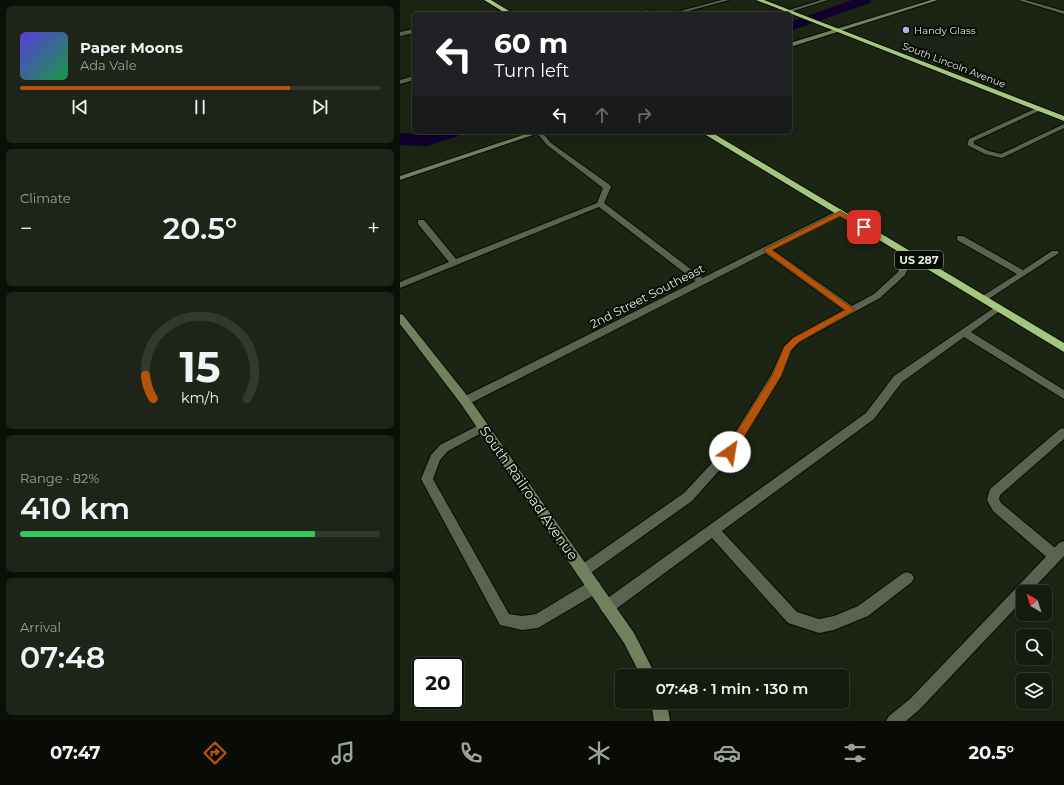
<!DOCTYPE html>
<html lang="en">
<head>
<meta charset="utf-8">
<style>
	:root { --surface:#151b0e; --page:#1e2417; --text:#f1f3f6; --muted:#9da19e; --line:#34392e; --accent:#b45309 }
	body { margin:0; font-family:Montserrat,sans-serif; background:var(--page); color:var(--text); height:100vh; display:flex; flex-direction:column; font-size:15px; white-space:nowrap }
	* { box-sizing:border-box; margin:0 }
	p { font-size:13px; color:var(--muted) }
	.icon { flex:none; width:22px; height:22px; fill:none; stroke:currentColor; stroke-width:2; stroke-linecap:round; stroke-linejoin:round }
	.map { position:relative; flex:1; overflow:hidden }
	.side { display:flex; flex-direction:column; gap:6px; padding:6px; background:#0c0f08; width:400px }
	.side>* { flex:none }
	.guide { position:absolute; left:12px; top:12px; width:380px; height:122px; border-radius:6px; box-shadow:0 4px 16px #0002,0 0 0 1px var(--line); background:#202124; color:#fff; overflow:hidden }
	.needle { width:26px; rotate:321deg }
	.buttons { position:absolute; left:616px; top:585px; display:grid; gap:8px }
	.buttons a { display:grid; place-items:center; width:36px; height:36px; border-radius:6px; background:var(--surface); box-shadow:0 4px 16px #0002,0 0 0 1px var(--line); font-size:20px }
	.speed { position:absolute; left:12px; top:657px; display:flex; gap:8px; font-size:20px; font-weight:700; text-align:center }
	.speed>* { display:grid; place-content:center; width:52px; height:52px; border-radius:50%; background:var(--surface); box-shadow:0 4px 16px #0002,0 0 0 1px var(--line); line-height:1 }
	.speed .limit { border:2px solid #111; border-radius:6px; background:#fff; color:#111 }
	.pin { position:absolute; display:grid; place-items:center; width:34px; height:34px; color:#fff; margin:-17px; border-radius:8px; box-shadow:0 2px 6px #0006 }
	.me { position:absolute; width:44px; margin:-22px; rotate:32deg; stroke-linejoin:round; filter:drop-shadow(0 0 3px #0008) }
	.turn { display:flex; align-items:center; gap:14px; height:84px; padding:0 16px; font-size:18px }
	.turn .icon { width:52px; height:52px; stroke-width:2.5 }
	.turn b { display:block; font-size:28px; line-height:34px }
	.lanes { display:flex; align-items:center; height:38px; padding:0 16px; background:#0003; justify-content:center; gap:20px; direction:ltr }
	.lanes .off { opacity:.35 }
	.big { font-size:30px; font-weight:600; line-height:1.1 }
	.side .card { flex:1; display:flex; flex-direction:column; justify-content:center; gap:6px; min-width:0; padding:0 14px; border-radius:6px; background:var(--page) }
	.side .dial { align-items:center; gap:0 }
	.dial svg { height:104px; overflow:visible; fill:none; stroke:var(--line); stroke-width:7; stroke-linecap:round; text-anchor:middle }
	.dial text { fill:var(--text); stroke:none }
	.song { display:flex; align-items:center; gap:12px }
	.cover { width:48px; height:48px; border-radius:6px; background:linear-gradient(135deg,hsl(250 70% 55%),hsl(140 70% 35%)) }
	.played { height:4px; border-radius:2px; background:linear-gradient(90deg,var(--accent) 75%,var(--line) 75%) }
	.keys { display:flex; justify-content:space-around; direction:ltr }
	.heat { display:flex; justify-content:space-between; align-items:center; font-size:22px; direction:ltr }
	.charge { height:6px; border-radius:3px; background:linear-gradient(90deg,#34c759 82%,var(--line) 0) }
	.trip { position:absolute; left:215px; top:669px; width:234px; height:40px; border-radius:6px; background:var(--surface); box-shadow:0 4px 16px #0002,0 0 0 1px var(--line); font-weight:600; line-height:40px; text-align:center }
	.tabs { display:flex; height:64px; justify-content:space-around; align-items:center; background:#080b06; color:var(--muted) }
	.tabs .icon { width:28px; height:28px }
	.tabs .active { color:var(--accent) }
	.tabs b { font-size:18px; color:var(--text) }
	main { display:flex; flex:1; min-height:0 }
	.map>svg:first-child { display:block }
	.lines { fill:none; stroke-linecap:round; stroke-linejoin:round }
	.canal { fill:#12002f; fill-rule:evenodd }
	.lane-casing { stroke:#070d01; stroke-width:2 }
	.street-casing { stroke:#070d01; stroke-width:2 }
	.secondary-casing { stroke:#070d01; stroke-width:2 }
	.highway-casing { stroke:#070d01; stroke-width:2 }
	.lane { fill:#596350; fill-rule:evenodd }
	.street { fill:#596350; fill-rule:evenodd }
	.secondary { fill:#70815e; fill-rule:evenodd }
	.highway { fill:#a5c67e; fill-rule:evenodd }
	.route { fill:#b45309; stroke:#753606 }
	.poi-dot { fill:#bbaaf6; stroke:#080c05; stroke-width:1.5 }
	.labels { text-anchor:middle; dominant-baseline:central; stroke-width:4; stroke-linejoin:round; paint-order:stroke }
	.far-poi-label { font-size:10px; fill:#e3e8dd; stroke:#080c05; text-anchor:start }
	.far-street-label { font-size:10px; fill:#e3e8dd; stroke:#080c05 }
	.shield { fill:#080c05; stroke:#a1a69c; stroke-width:1 }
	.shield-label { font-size:11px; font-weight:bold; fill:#e3e8dd }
	.street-label { font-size:12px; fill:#e3e8dd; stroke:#080c05 }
	.near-street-label { font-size:14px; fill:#e3e8dd; stroke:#080c05 }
</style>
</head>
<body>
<main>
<section class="side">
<div class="card">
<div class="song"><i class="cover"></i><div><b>Paper Moons</b><p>Ada Vale</p></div></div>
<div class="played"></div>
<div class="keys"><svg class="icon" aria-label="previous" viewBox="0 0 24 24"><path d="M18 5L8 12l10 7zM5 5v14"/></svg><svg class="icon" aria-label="pause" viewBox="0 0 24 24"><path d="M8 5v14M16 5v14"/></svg><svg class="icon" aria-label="next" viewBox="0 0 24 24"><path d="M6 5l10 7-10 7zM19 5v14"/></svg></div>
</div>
<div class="card"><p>Climate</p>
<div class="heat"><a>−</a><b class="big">20.5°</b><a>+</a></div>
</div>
<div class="card dial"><svg viewBox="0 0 100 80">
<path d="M14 69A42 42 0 1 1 86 69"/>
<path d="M14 69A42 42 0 0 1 8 51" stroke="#b45309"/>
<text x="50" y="56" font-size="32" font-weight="700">15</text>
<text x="50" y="72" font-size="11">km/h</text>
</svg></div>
<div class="card"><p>Range · 82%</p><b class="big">410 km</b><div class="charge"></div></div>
<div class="card"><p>Arrival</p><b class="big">07:48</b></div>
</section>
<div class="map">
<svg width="664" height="721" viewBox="0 0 664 721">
	<rect width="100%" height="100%" fill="#1c2413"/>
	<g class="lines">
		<g class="canal">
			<path d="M452,0H472L470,3L390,31V22Z"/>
			<path d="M32,132H60L58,136L27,146L0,145V133L26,134Z"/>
		</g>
		<defs>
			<g id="lane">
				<path d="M421,0H428L390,12L386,11Z"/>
				<path d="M106,10L108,12L90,14V13Z"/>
				<path d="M247,10L256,13V14L245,12Z"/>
				<path d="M14,29V33L0,36V32Z"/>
				<path d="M639,107L642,109L641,110L574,141V144L589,151L601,154L662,125L664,124V128L602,158L585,154L567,145L569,139Z"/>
				<path d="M136,132H142L151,143L210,185L211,187L204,203L305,280L306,282L305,284H299L199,207L0,288V282L49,262L18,224V220H24L56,259L197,203L203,188L147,145Z"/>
				<path d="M557,236H563L623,270L652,251H658L659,253L584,302L581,301L579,299L581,297L617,274L557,240Z"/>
				<path d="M364,248H370L452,306L474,294L498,272L507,253L510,252L514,255L505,275L480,298L399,342L391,351L381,376L333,455L292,501L188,575L183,577L178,575L176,571L178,567L284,493L325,449L371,375L384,347L393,338L444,310L364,252L363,250Z"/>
				<path d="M598,305L603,308L601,310L571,332L664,390V399L564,337L502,382L474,419L322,531L397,612L419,619L434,616L458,606L502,574L507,572L512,574L514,578L512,582L468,616L434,630L419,633L388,623L312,538L212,612L207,614L202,612L200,607L202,602L466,413L494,376Z"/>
				<path d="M83,423L87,424L89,427L87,430L48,451L40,460L33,479L109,614L122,616L136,614L189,582L194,581L199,582L201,587L199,592L138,628L122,630L100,625L21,479L31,455L40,445Z"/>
				<path d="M664,428V439L600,495L599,499L601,503L660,552L661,556L660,560L655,562L650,560L593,511L587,500L590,489L660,429Z"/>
			</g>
			<g id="street">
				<path d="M322,0H329L277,14H269Z"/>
				<path d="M618,0H625L664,11V14Z"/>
				<path d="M14,76V80L0,84V80Z"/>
				<path d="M437,211H443L444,213L69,404H61L60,401L61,398Z"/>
				<path d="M664,541V556L630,592H623V600L520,709L506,721H486L489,716L510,699L659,543Z"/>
			</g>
			<g id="secondary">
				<path d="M531,0H538L390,47V43Z"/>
				<path d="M132,132H142L0,180V176Z"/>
				<path d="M0,314L3,315L69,398L188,567L234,633L256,676H241L224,643L61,404L0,324Z"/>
				<path d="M251,702H267L270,721H254Z"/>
			</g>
			<g id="highway">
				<path d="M84,0H91L114,14H107Z"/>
				<path d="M356,0H364L664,116V121Z"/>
				<path d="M301,132H311L664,343V352Z"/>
			</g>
		</defs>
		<use href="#lane" class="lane-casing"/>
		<use href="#street" class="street-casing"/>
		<use href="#secondary" class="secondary-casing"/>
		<use href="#highway" class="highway-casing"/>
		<use href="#lane" class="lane"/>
		<use href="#street" class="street"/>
		<use href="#secondary" class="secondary"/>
		<use href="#highway" class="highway"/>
	</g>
	<path class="route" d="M440,211L467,227L466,228H461L440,216L372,250L455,310L399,342L391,350L381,376L333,455L330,456L326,455L324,452L326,449L372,376L384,347L393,338L445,310L363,250Z"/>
	<circle class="poi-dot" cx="506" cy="30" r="4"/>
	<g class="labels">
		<g class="far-poi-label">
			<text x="514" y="30">Handy Glass</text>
		</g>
		<g class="far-street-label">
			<text transform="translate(554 65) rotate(21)">South Lincoln Avenue</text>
		</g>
		<rect class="shield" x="495" y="251" width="48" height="18" rx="3"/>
		<g class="shield-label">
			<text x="519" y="260">US 287</text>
		</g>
		<g class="street-label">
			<text transform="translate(247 296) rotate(-27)">2nd Street Southeast</text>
		</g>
		<g class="near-street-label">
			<text transform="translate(129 493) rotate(55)">South Railroad Avenue</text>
		</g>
	</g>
</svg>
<div class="buttons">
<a><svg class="needle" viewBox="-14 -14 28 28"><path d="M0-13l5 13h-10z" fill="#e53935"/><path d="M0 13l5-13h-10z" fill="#9da19e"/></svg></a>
<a><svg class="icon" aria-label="search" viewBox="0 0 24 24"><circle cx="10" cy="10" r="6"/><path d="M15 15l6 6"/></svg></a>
<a><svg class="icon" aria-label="layers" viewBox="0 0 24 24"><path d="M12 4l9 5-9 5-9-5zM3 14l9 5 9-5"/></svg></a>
</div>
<div class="speed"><div class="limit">20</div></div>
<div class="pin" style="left:464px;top:227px;background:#d93025"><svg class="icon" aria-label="arrive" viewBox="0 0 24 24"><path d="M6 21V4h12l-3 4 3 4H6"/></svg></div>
<svg class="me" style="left:330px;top:452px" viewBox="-20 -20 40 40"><circle r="19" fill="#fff"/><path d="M0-13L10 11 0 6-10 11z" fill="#b45309"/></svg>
<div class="trip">07:48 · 1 min · 130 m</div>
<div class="guide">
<div class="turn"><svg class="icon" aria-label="left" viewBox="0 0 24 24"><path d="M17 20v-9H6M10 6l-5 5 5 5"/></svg><div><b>60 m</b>Turn left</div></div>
<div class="lanes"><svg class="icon" aria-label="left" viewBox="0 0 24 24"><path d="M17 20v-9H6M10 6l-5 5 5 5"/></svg><svg class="icon off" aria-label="ahead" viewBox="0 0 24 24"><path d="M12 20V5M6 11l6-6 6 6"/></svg><svg class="icon off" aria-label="right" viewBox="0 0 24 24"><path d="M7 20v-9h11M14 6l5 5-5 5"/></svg></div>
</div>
</div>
</main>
<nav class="tabs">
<b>07:47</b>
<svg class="icon active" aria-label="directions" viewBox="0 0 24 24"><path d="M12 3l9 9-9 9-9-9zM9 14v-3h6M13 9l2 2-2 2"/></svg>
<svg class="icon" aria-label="music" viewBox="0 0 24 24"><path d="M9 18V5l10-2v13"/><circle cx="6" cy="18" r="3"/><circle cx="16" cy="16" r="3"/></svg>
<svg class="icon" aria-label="phone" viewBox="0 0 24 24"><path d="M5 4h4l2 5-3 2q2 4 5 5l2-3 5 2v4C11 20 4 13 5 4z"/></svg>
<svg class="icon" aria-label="climate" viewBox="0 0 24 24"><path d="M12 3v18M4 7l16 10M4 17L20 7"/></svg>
<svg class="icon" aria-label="car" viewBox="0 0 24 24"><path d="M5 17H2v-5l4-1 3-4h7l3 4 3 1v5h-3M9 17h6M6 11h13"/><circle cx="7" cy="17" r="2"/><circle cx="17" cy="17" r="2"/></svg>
<svg class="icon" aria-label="filters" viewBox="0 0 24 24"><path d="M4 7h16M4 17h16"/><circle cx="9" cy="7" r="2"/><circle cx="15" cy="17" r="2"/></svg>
<b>20.5°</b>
</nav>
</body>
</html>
